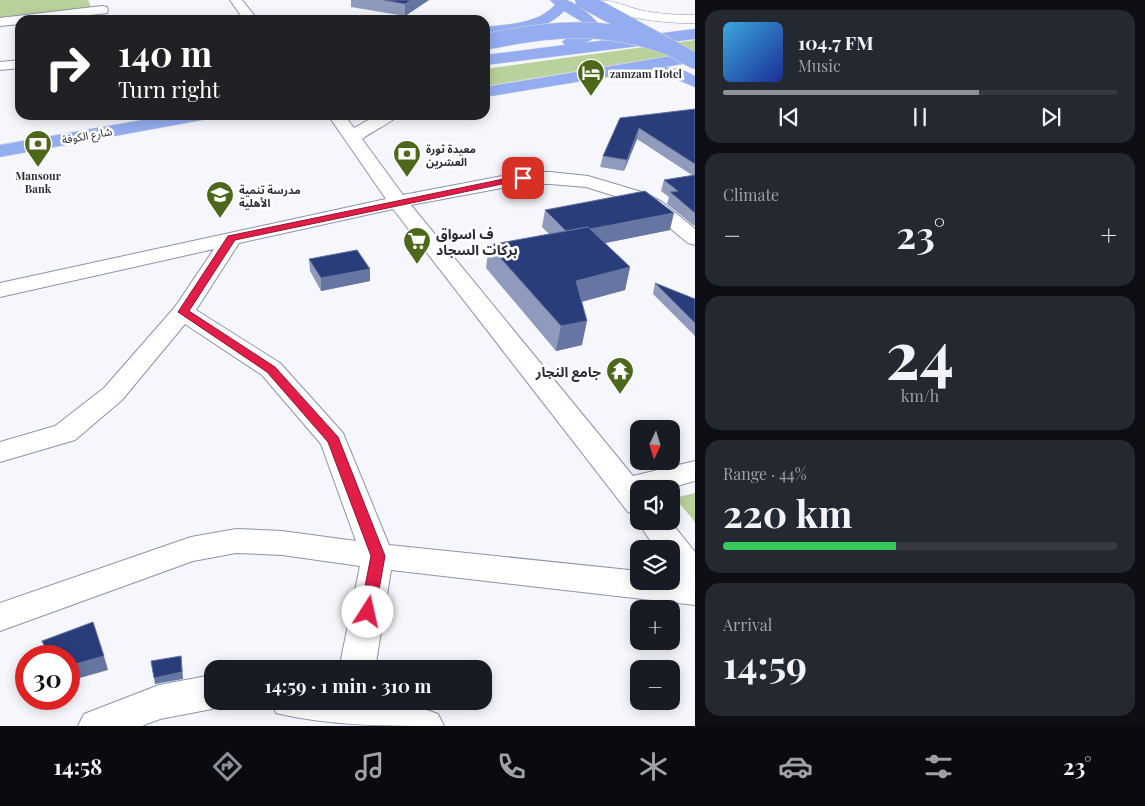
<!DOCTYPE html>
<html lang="en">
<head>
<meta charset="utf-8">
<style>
	:root { --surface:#171b24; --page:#242831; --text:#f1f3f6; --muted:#9ea1a6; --line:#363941; --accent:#8c9099 }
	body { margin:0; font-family:"Playfair Display","Noto Sans Arabic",serif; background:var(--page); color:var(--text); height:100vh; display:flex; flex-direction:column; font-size:19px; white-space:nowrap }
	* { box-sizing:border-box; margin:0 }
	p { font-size:16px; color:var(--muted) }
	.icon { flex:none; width:28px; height:28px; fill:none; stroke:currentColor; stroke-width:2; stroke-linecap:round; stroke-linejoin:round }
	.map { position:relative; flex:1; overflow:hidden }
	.details { display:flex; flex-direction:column; gap:10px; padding:10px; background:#0d0f14; width:450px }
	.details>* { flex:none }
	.guide { position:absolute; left:15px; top:15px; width:475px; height:105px; border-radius:15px; box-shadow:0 2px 12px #0003; background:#202124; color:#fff; overflow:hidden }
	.needle { width:32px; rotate:184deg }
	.fabs { position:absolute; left:630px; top:420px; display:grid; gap:10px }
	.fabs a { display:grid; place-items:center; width:50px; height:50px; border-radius:10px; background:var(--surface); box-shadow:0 2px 12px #0003; font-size:25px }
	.speed { position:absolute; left:15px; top:645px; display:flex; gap:10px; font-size:25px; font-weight:700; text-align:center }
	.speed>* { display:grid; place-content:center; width:65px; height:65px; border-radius:50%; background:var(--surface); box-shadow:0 2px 12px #0003; line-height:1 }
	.speed .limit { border:8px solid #d22; background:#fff; color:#111 }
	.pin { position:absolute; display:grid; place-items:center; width:42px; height:42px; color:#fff; margin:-21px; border-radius:10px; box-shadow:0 2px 8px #0006 }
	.me { position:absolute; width:55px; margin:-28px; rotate:10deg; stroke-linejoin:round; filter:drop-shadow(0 0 4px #0008) }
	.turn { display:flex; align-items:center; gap:18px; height:105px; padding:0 20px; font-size:22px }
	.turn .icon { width:65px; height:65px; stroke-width:2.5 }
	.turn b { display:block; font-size:35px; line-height:42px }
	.big { font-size:38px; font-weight:700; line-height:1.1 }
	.details .tile { flex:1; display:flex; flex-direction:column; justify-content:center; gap:8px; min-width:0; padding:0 18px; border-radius:15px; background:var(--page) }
	.details .dial { align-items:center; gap:0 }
	.dial b { font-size:65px; line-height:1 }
	.song { display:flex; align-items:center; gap:15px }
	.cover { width:60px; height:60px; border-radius:8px; background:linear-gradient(135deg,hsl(200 70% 55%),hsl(230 70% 35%)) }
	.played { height:5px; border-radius:2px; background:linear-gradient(90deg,var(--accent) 65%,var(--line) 65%) }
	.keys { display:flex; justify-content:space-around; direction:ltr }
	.heat { display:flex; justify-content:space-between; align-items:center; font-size:28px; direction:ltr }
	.charge { height:8px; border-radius:4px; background:linear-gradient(90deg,#34c759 44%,var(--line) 0) }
	.trip { position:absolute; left:204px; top:660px; width:288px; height:50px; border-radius:15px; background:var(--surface); box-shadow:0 2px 12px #0003; font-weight:700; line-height:50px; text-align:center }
	.dock { display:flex; height:80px; justify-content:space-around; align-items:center; background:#090b0e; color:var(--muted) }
	.dock .icon { width:35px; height:35px }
	.dock .active { color:var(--accent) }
	.dock b { font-size:22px; color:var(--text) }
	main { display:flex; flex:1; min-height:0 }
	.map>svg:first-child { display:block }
	.green { fill:#b9d19a }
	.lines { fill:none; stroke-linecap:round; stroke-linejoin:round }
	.street-casing { stroke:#8a94ac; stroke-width:2 }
	.secondary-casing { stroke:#8a94ac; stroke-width:1 }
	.highway-casing { stroke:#d4d5d7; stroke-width:1 }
	.street { fill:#fff; fill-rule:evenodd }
	.secondary { fill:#fff; fill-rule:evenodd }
	.highway { fill:#94adf0; fill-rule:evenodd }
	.highway-bridge-casing { stroke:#d4d5d7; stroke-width:17; stroke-linecap:butt }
	.highway-bridge { stroke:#94adf0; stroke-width:16 }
	.wall { fill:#909abc }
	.shaded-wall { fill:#6775a2 }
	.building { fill:#2a3d7b; stroke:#6775a2 }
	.route { fill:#e11d48; stroke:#92132f }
	.labels { text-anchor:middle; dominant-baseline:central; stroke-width:5; stroke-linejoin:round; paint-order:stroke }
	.far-poi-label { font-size:11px; font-weight:bold; fill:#2a2d37; stroke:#fff; text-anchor:start }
	.far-street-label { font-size:11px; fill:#2a2d37; stroke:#fff }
	.poi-label { font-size:14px; font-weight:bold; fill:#2a2d37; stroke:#fff; text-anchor:start }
</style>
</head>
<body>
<main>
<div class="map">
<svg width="695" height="726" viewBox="0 0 695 726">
	<rect width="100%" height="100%" fill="#f5f7fc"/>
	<g class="green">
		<path d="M0,0H88L92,9L0,19Z"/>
		<path d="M695,40V52L485,86V69Z"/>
		<path d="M695,493V522L675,498Z"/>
	</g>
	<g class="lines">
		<defs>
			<g id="street">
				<path d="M230,0H242L258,20H244Z"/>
				<path d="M102,6L107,7L108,10L107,13L50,20H20V24L0,26V18Z"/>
				<path d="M20,60V68L0,70V62Z"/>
				<path d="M328,115H344L354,128L377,115H398C393,122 371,132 362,139L403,195L523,172H550L588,176L645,193L662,202L695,229V245L688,243L648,210L631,201L586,187L550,184H523L411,205L633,476L695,461V481L666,489H639V515L628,512L393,209L239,243L196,310L280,363L343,433L389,545L639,571V581H671V575L677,576L671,568V549H656L637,521L639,517V521H670L695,552V605L391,570L375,669H339L360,566L282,555L236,553L193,561L0,631V603L191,537L236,529L282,531L356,541L321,444L262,375L185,324L122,400L75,440L0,462V442L55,426L104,388L175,307L214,249L0,297V283L386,199Z"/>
				<path d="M212,675V701H226L225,704L212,709L160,719L142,726H78L84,714L159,685Z"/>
				<path d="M271,701C324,701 388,694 438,714L444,726C388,726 329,726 276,713Z"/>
			</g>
			<path id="secondary" d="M594,0C615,0 621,5 640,10C658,14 677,15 695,15V23C672,24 609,19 594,0Z"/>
			<g id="highway">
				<path d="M550,0C555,0 561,0 566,0C578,3 596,19 603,29C599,36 591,41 583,43L695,29V39L485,65V55L565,45L562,42C566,37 581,33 588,28L584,23L564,11C545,32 512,33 485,37V27C510,24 537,24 555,5Z"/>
				<path d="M695,52V62L664,67L683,70L695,76V87L673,78L645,73L643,71L485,97V87Z"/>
				<path d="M171,115H211L208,119L202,120L0,157V145Z"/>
			</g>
		</defs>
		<use href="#street" class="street-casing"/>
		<use href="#secondary" class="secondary-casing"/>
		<use href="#highway" class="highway-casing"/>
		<use href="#street" class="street"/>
		<use href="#secondary" class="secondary"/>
		<use href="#highway" class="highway"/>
		<defs>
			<g id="highway-bridge">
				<path d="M583,0L695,61"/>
				<path d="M485,42C550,28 605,23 669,47"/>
			</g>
		</defs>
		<use href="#highway-bridge" class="highway-bridge-casing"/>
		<use href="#highway-bridge" class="highway-bridge"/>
	</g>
	<g class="wall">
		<path d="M351,0H429L405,16L351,7Z"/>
		<path d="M695,109V225L694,226L667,204L669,197L661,191L664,180L692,175L637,139L624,171L600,167L603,156L620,118Z"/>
		<path d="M545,210L670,230L605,243L630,267L625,290L582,302V345L556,351L486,268L489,245L549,234L542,227Z"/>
		<path d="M309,259L370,281L321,291L310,271Z"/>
		<path d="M655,283L695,299V336L653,294Z"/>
	</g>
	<g class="shaded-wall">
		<path d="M411,0H429L405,16V4Z"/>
		<path d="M639,128L637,139L624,171L627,160Z"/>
		<path d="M674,213L670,230L566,251L569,233Z"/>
		<path d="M630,267L625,290L572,304L576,281Z"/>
		<path d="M370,269V281L321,291V278Z"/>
		<path d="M587,321L582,345L556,351L561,326Z"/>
		<path d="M104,656L108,670L69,681V666Z"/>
		<path d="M181,656L182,663L183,679L155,684L154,678Z"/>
	</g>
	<g class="building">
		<path d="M383,0H411L405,4Z"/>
		<path d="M695,109V164L639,128L627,160L603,156L620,118Z"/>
		<path d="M695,175V213L670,192L678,191L664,180Z"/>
		<path d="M645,191L674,213L590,229L588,227L566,231L545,210Z"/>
		<path d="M588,227L630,267L576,281L587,321L561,326L489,245Z"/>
		<path d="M357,250L370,269L321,278L309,259Z"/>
		<path d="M655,283L695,299V323Z"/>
		<path d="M93,622L104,656L69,666V656H49L42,641Z"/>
		<path d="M181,656L182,672L154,678L151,661Z"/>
	</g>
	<path class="route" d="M523,175L526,176V179L235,240L189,311L275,367L338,437L385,556L375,612L373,617L368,619L362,617L360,612L371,556L328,442L267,372L178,312L228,236Z"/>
	<defs>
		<symbol id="hotel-pin" viewBox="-11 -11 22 30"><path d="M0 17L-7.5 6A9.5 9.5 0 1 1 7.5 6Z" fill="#4d681b" stroke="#fff"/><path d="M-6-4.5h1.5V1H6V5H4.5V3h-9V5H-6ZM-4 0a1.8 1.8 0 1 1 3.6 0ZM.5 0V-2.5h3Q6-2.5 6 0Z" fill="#fff"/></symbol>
		<symbol id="bank-pin" viewBox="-11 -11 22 30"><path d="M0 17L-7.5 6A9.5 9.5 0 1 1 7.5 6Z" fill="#4d681b" stroke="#fff"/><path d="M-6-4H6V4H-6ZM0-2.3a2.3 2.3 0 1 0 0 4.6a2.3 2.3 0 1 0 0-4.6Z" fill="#fff"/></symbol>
		<symbol id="school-pin" viewBox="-11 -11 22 30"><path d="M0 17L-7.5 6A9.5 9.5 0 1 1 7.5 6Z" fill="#4d681b" stroke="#fff"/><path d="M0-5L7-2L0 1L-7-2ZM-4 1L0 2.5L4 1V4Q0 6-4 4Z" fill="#fff"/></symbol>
		<symbol id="supermarket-pin" viewBox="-11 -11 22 30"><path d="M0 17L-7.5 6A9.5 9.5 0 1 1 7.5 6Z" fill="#4d681b" stroke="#fff"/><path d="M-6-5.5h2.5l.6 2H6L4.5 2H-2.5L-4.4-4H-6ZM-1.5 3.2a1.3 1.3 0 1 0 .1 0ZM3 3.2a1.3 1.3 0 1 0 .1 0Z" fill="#fff"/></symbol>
		<symbol id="temple-pin" viewBox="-11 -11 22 30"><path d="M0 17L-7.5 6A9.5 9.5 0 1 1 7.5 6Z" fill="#4d681b" stroke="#fff"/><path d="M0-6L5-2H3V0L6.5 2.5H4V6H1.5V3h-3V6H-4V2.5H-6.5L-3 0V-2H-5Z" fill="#fff"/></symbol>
	</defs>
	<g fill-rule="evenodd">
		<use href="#hotel-pin" x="575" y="57" width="32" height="43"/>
		<use href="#bank-pin" x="22" y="128" width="32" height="43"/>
		<use href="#bank-pin" x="391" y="138" width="32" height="43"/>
		<use href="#school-pin" x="204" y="179" width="32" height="43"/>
		<use href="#supermarket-pin" x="401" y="225" width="32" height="43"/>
		<use href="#temple-pin" x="604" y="355" width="32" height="43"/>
	</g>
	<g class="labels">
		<g class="far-poi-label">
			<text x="610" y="73">zamzam Hotel</text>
			<text x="426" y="148">معيدة ثورة<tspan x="426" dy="13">العشرين</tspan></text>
			<text x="38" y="175" text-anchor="middle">Mansour<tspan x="38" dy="13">Bank</tspan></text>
			<text x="239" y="189">مدرسة تنمية<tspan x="239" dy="13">الأهلية</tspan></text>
		</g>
		<g class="far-street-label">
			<text transform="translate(87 135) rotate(-10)">شارع الكوفة</text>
		</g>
		<g class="poi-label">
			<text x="436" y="233">ف اسواق<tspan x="436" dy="16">بركات السجاد</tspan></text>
			<text x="601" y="371" text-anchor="end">جامع النجار</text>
		</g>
	</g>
</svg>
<div class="fabs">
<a><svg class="needle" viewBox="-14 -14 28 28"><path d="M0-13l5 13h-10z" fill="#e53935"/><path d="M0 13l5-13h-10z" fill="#9ea1a6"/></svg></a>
<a><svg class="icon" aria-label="sound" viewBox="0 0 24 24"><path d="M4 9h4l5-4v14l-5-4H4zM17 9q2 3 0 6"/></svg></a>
<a><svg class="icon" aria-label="layers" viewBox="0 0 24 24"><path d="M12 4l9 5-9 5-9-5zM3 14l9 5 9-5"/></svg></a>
<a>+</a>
<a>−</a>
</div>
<div class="speed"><div class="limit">30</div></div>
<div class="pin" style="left:523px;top:178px;background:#d93025"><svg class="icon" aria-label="arrive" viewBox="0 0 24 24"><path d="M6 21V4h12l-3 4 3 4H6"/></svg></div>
<svg class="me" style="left:368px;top:612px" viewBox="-20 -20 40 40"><circle r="19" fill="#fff"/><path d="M0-13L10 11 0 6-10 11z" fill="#e11d48"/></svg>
<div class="trip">14:59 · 1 min · 310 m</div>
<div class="guide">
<div class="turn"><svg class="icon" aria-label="right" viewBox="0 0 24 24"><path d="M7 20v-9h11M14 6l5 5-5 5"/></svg><div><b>140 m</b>Turn right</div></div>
</div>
</div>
<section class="details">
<div class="tile">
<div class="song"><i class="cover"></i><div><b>104.7 FM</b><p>Music</p></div></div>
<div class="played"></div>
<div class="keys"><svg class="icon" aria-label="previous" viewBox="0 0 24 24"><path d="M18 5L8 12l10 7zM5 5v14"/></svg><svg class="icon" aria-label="pause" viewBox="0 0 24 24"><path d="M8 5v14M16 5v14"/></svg><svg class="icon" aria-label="next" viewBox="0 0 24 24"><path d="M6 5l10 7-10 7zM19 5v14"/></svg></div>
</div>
<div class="tile"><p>Climate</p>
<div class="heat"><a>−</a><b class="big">23°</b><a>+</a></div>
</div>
<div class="tile dial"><b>24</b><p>km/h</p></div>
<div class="tile"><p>Range · 44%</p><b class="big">220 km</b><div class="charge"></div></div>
<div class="tile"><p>Arrival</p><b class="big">14:59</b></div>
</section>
</main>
<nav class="dock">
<b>14:58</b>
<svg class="icon active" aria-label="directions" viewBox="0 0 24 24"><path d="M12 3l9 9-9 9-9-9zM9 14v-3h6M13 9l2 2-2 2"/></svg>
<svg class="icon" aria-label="music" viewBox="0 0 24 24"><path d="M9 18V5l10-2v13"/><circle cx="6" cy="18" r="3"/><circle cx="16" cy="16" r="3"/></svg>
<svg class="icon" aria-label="phone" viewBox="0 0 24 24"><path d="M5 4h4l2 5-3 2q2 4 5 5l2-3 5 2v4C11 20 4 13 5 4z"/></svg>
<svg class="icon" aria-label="climate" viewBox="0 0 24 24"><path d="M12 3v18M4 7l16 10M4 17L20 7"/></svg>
<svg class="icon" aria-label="car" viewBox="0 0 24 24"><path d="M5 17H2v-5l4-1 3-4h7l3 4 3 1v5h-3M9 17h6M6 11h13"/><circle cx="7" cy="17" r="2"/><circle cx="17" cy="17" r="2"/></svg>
<svg class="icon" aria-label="filters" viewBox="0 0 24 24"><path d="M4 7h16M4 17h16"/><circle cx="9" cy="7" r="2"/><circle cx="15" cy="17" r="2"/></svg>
<b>23°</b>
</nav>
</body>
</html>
